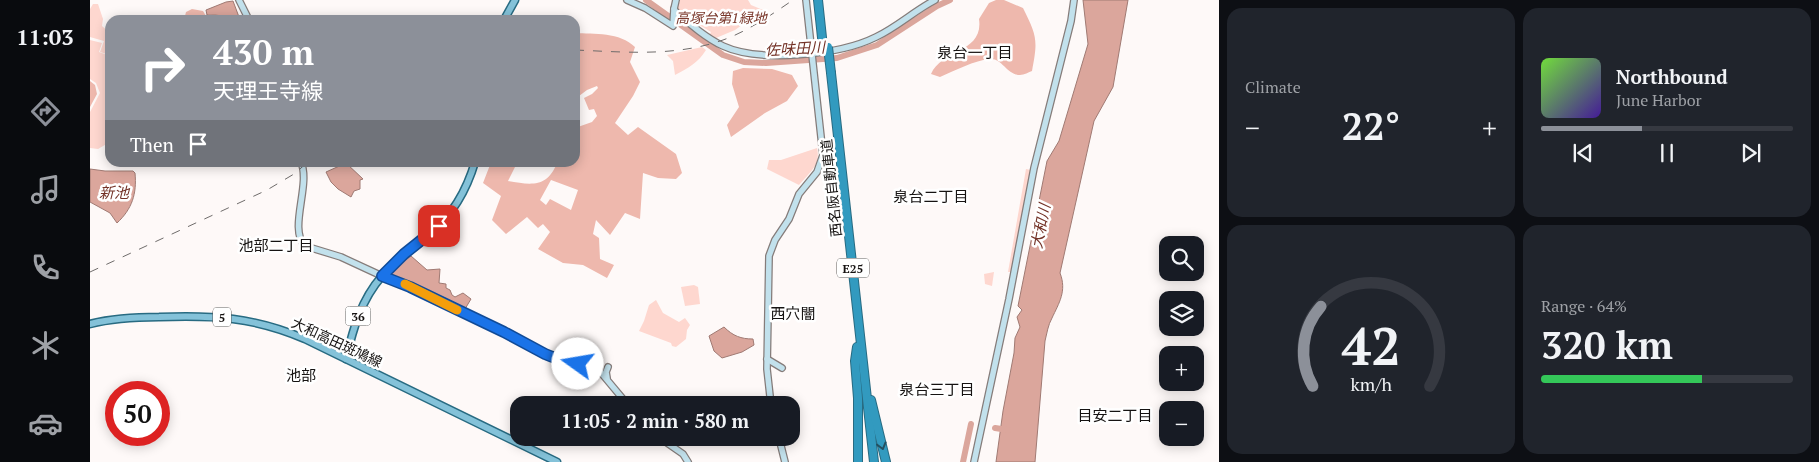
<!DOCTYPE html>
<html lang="en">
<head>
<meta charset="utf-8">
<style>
	:root { --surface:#171b24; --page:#20242c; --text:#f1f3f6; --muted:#9ea1a6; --line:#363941; --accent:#8c9099 }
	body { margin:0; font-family:"PT Serif","Noto Sans JP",serif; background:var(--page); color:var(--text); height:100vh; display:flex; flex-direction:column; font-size:19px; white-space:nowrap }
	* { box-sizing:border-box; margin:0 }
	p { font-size:16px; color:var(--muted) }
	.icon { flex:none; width:28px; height:28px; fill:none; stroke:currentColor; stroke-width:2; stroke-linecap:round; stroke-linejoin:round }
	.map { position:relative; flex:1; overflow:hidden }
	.sheet { display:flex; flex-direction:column; gap:8px; padding:8px; background:#0d0f14; width:600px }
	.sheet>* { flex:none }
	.guide { position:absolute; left:15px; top:15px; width:475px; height:152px; border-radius:15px; box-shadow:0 2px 12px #0003; background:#8c9099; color:#fff; overflow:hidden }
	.tools { position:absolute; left:1069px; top:236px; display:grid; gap:10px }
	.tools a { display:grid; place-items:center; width:45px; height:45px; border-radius:10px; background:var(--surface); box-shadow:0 2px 12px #0003; font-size:25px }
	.speed { position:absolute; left:15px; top:381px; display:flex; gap:10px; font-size:25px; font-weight:700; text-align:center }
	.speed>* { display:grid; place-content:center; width:65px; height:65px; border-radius:50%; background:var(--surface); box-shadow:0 2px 12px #0003; line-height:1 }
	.speed .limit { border:8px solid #d22; background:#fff; color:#111 }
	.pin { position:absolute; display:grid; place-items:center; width:42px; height:42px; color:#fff; margin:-21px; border-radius:10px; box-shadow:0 2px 8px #0006 }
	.me { position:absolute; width:55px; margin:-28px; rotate:283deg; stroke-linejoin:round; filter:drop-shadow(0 0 4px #0008) }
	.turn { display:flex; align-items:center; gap:18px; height:105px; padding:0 25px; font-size:22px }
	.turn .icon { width:65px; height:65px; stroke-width:2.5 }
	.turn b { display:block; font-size:35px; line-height:42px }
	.then { display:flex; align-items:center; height:48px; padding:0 25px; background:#0003; gap:10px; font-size:19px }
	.big { font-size:38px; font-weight:700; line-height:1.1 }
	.sheet .card { flex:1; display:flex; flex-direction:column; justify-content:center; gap:8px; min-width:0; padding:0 18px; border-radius:15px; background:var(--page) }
	.sheet .dial { align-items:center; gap:0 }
	.dial svg { height:130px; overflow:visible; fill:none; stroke:var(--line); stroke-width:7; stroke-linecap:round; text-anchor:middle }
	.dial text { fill:var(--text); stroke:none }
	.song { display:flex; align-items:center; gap:15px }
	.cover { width:60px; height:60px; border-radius:8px; background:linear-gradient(135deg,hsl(100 70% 55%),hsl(260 70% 35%)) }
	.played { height:5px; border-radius:2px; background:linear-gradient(90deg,var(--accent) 40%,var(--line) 40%) }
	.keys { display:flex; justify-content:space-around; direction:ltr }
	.heat { display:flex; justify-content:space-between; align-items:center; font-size:28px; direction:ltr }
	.charge { height:8px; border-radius:4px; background:linear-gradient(90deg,#34c759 64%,var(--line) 0) }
	.sheet .tiles { flex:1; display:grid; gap:8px; grid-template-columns:repeat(2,1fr) }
	.trip { position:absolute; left:420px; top:396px; width:290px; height:50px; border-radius:15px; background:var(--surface); box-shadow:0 2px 12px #0003; font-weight:700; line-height:50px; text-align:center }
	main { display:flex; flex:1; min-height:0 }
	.menu { display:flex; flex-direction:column; width:90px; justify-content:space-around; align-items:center; background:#090b0e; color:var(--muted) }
	.menu .icon { width:35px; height:35px }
	.menu .on { color:var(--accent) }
	.menu b { font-size:22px; color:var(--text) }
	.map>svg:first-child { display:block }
	.green { fill:#fed7cf }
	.forest { fill:#eeb8ad; fill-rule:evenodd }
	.water { fill:#dba69c; stroke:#a07a73 }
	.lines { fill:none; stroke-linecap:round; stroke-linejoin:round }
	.river { stroke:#dba69c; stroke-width:6 }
	.secondary-casing { stroke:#857c7a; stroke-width:8 }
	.primary-casing { stroke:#286b82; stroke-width:9 }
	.highway-casing { stroke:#286b82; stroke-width:10 }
	.secondary { stroke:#c2e1ec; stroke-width:5.5 }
	.primary { stroke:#84c2d9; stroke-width:6 }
	.highway { stroke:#329abf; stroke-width:8 }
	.rail { stroke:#6f6c6b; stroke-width:1; stroke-dasharray:9 9; stroke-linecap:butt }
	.highway-bridge-casing { stroke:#286b82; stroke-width:10; stroke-linecap:butt }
	.highway-bridge { stroke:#329abf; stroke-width:8 }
	.oneway { stroke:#235060 }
	.route-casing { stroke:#114b97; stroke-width:12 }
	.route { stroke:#1a73e8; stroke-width:9 }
	.slow { stroke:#f59e0b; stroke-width:9 }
	.labels { text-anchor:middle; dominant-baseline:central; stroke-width:5; stroke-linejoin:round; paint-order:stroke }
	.shield { fill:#fff; stroke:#5c5a59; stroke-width:1 }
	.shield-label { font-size:12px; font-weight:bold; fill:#161312 }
	.park-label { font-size:14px; font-style:italic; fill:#7b392d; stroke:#fff }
	.street-label { font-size:14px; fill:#161312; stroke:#fff }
	.water-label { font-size:15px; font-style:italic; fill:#733227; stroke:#fff }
	.neighbourhood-label { font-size:15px; fill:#161312; stroke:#fff }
</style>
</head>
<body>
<main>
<nav class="menu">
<b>11:03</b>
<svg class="icon on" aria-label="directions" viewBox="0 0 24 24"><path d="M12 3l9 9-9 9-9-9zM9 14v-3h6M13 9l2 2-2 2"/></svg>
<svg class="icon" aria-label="music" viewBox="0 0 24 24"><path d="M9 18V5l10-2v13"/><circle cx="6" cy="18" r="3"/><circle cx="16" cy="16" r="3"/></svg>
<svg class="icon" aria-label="phone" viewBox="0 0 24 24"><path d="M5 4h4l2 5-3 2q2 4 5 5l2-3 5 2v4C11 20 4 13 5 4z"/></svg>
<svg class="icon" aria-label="climate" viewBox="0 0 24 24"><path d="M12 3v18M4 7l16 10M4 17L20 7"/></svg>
<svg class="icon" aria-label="car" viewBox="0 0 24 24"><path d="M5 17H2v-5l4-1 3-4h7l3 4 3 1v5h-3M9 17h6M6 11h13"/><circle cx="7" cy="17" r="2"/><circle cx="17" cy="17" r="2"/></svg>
</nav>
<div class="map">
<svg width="1129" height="462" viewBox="0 0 1129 462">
	<rect width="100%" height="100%" fill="#fef9f8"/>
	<g class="green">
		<path d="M590,0H658L661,5L673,10L645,30L626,38L620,34L621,32L591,14L587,10Z"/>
		<path d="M3,4H8L13,19L12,26L20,33V55L10,52L14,41L0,37V9Z"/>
		<path d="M0,40L12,43L9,52L20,56V142L8,149L0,148V112L10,93L6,83L0,79Z"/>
		<path d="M612,47L616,50C608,63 598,68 585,75L583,61L577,55Z"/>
		<path d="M727,148C731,165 720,172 709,185L677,169L679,160H691Z"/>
		<path d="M936,169L941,170L922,272H918Z"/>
		<path d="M904,272L902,286L895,284L894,274Z"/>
		<path d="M604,285L608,287L610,304L595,306L591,287Z"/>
		<path d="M566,300L573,313L589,322L595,318L600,325L597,330L596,339L586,347L582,346L581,343L549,331L554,321L559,305Z"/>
	</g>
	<g class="forest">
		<path d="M906,0H914L933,8C947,36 948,40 942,71C939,72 934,75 930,75C917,75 912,58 900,59C885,60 864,71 850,77L841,74C852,49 894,53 889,19L899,3Z"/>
		<path d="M102,9L113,11L116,16L145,20H94L96,12Z"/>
		<path d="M485,33C504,34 530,32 545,47L540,62L550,82L543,96L525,123L538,135L548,127L586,154L592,173L586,179L568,178L553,173L550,219L535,213L520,235L506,220L503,234L509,238L510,259L524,265L517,278L493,265L473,263L448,249L460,232L453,224L448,228L437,217L416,234L402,220L411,196L393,183L400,165L399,163H427L418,181C441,185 457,188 467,163L485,162V128L502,122L507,116L504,109L499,110L494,98L502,94L508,88L507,86L497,90L485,99ZM461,180L488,190L481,210L460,199L456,205L450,200Z"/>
		<path d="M653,68L682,69L702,75L708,86L697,101L675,113L641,137L637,125L649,107L642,84L643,71Z"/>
		<path d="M0,81L5,85L7,94L0,107Z"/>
	</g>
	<g class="water">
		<path d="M993,0H1038L1023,87L1004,121L970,273C977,291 969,303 962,318C958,325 957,333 955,341L945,462H906L913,411L924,353L925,338L930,327L927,317L932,310L928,306L957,161L969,141L998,44Z"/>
		<path d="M143,1L149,17C139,18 127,14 117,15L116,10L136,2Z"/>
		<path d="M256,163L273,179L270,180V189L264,191L261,197L248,189L241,182L236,172Z"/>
		<path d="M0,169L15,171H43L45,173C47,194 42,209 27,223L20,213L0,202Z"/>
		<path d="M321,256L337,270L350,269L349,283L356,284V288L360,290L362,295L365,297L373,293L381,299L375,309L301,274L309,265Z"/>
		<path d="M634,327C643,336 651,339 663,339L664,345L652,352L632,358L624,351L619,336Z"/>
	</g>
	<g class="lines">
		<g class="river">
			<path d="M556,0L633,55L654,62L676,63L747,58L787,45L847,6L860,0"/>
			<path d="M905,428L918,430"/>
			<path d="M873,462L881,424"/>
		</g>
		<defs>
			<g id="secondary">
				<path d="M149,0L159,20"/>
				<path d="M537,0L555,8L583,26L584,9L586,12C600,24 616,38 633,46C670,63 750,55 786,37C807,27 824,11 845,0"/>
				<path d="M584,9L586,0"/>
				<path d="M211,162C221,185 198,229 215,246L251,257L292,276L320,287L414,332L463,358L508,369L538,405"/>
				<path d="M677,359L692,368"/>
				<path d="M517,378L516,372L518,367"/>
				<path d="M681,405L677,369L679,256L685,240L699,219L709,194L727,172L733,155L716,0"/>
				<path d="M570,438L593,454L598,462"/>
				<path d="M689,438L695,462"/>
				<path d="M884,462L919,299L944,168L981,21L984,0"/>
			</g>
			<g id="primary">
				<path d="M414,20L425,0"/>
				<path d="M0,324C23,318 45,317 69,317C123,315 164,317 215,339L467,462"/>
				<path d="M256,359C263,329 271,300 292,276C306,259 325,248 341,233C362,215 377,189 385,162"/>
			</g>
			<g id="highway">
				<path d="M728,0L733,47"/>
				<path d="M741,73L784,462"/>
				<path d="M767,347L765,361L768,398V462"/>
				<path d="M781,400L796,462"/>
			</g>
		</defs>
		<use href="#secondary" class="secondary-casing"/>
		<use href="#primary" class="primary-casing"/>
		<use href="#highway" class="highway-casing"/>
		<use href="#secondary" class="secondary"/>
		<use href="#primary" class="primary"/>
		<use href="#highway" class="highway"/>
		<g class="rail">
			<path d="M485,50C535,52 585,57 633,40C658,31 681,15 703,0"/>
			<path d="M0,272L177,190L204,174L218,162"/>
		</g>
		<defs>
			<path id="highway-bridge" d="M738,47L741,73"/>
		</defs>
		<use href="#highway-bridge" class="highway-bridge-casing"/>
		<use href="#highway-bridge" class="highway-bridge"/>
	</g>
	<defs><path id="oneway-chevron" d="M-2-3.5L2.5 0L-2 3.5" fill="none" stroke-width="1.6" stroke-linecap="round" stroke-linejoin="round" transform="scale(1.25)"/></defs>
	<use class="oneway" href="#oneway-chevron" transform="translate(792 446) rotate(75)"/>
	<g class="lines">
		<defs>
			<path id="route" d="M349,226L314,254L292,276L320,287L414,332L455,354L470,360L488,364"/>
		</defs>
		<use href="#route" class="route-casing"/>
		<use href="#route" class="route"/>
		<path class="slow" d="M315,284L367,310"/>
	</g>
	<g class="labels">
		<g class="shield">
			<rect x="747" y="258.5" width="32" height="19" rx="4"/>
			<rect x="255.5" y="306.5" width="25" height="19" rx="4"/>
			<rect x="123" y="307.5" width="18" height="19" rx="4"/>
		</g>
		<g class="shield-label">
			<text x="763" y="268">E25</text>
			<text x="268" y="316">36</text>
			<text x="132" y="317">5</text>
		</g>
		<g class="park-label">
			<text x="631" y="17">高塚台第1緑地</text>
		</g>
		<g class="street-label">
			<text transform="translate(741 188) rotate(-96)">西名阪自動車道</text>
			<text transform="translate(247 342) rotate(25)">大和高田斑鳩線</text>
		</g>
		<g class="water-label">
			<text transform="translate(705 48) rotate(-3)">佐味田川</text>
			<text x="24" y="192">新池</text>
			<text transform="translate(950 226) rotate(-79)">大和川</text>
		</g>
		<g class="neighbourhood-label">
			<text x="885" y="52">泉台一丁目</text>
			<text x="841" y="196">泉台二丁目</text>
			<text x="186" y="245">池部二丁目</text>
			<text x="703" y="313">西穴闇</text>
			<text x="211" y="375">池部</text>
			<text x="847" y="389">泉台三丁目</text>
			<text x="1025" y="415">目安二丁目</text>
		</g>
	</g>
</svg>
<div class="tools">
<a><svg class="icon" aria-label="search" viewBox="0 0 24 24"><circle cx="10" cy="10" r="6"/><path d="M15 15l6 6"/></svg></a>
<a><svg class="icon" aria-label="layers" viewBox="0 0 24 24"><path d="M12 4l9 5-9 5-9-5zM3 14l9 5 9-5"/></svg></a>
<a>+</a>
<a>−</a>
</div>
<div class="speed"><div class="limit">50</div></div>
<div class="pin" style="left:349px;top:226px;background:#d93025"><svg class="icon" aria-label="arrive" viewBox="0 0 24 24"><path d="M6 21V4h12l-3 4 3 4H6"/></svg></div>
<svg class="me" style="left:488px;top:364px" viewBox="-20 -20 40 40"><circle r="19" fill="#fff"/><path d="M0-13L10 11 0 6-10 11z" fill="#1a73e8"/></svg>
<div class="trip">11:05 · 2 min · 580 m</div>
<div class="guide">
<div class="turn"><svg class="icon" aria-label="right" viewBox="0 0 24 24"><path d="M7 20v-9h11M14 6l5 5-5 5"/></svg><div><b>430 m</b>天理王寺線</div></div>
<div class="then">Then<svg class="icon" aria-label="arrive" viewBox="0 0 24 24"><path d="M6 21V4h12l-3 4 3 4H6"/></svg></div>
</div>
</div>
<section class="sheet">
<div class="tiles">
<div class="card"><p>Climate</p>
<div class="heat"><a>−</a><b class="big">22°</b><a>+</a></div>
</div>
<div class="card">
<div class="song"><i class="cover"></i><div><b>Northbound</b><p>June Harbor</p></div></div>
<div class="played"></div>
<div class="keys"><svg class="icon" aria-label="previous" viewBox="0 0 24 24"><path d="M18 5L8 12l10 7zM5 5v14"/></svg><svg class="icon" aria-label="pause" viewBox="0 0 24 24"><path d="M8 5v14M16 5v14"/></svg><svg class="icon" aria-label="next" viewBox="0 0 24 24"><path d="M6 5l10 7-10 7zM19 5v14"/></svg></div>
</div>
<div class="card dial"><svg viewBox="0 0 100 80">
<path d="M14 69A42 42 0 1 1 86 69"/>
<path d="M14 69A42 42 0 0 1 19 20" stroke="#8c9099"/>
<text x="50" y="56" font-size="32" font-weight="700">42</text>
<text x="50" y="72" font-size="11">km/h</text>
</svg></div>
<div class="card"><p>Range · 64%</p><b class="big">320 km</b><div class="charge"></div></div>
</div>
</section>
</main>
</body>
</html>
